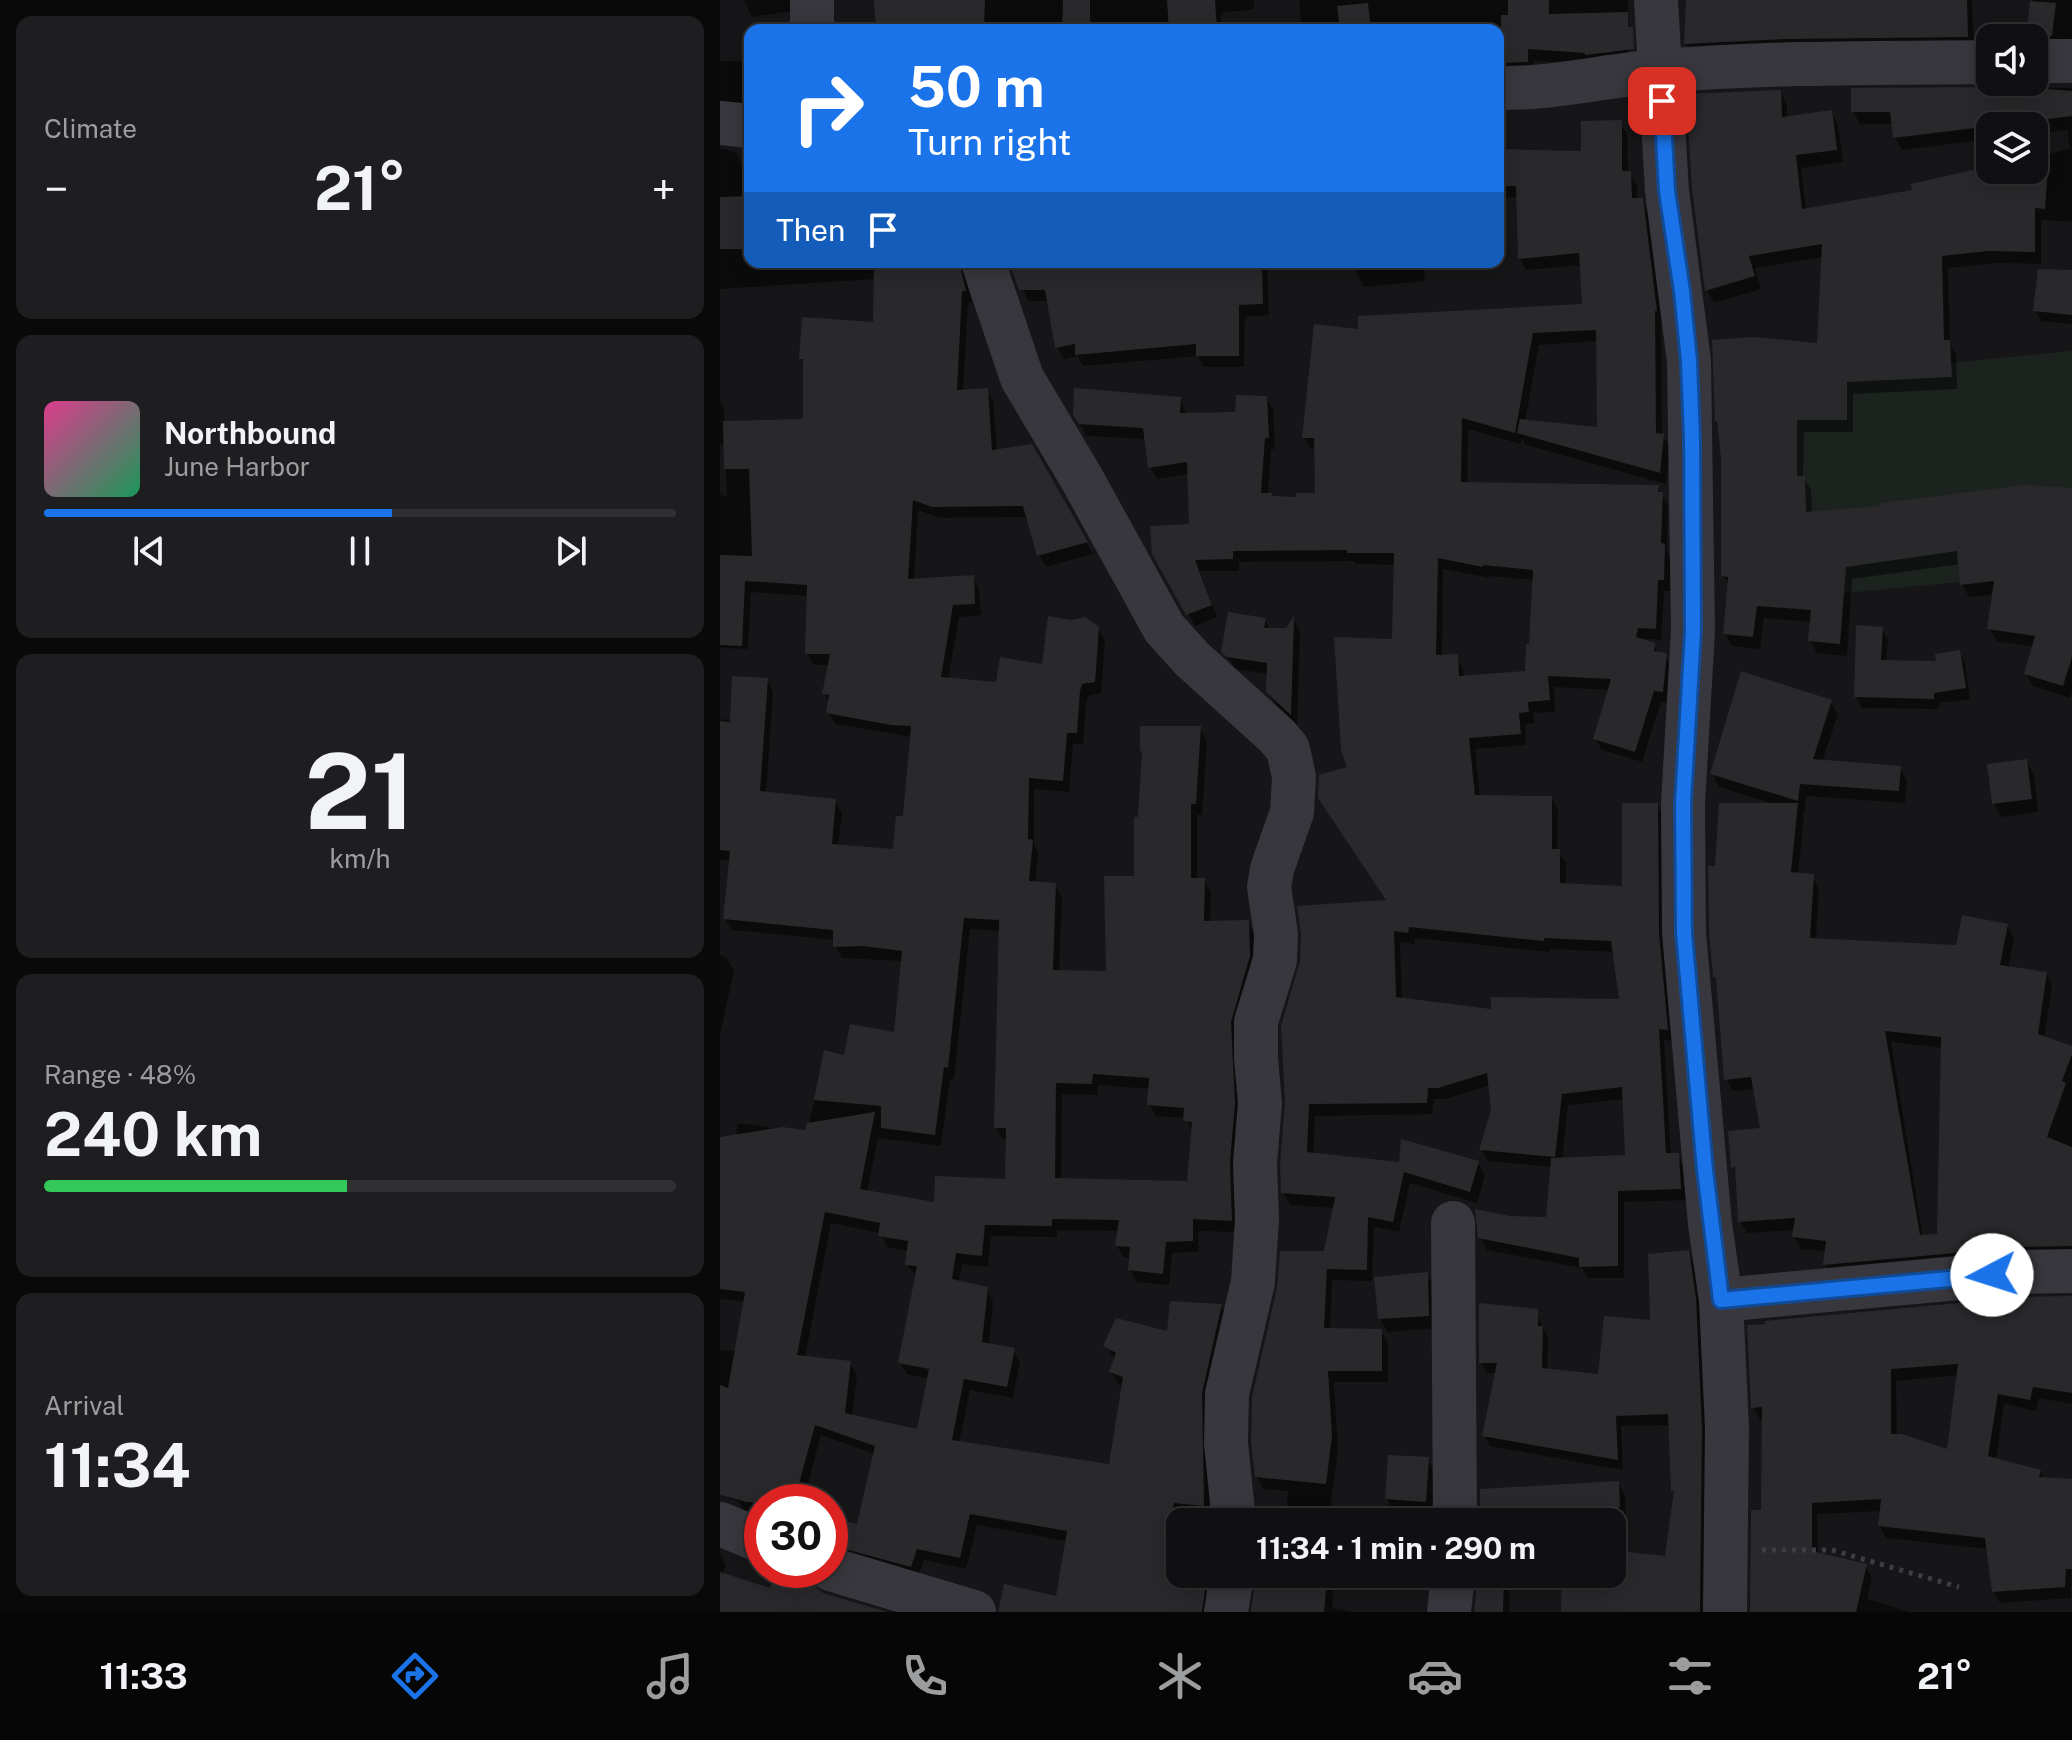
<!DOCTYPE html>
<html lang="en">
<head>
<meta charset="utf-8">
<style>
	:root { --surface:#101012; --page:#1e1e20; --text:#f1f3f6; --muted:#9c9d9f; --line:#303032; --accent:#1a73e8 }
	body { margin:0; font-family:"Public Sans",sans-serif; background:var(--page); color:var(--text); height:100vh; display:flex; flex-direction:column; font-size:30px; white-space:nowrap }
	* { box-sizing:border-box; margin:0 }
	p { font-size:26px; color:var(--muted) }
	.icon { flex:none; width:44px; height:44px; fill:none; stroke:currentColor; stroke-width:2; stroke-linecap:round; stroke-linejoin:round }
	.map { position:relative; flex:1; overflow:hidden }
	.drawer { display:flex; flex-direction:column; gap:16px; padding:16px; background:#09090a; width:720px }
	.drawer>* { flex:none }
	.banner { position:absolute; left:24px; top:24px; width:760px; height:244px; border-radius:16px; box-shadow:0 4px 20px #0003,0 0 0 2px var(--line); background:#1a73e8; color:#fff; overflow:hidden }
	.buttons { position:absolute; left:1256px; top:24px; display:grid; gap:16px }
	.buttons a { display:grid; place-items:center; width:72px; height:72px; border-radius:16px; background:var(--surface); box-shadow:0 4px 20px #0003,0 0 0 2px var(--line); font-size:40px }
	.speed { position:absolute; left:24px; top:1484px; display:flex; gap:16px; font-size:40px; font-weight:700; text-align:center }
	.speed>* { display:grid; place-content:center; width:104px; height:104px; border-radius:50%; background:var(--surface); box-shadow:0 4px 20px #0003,0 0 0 2px var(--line); line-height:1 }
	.speed .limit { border:12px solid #d22; background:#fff; color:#111 }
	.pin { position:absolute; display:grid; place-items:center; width:68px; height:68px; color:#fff; margin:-34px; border-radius:16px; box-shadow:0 4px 12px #0006 }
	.me { position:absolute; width:88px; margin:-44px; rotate:265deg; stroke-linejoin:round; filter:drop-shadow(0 0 6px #0008) }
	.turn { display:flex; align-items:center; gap:28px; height:168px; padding:0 32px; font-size:36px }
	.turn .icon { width:104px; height:104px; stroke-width:2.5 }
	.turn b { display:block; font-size:56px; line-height:68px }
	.then { display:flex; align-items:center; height:76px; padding:0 32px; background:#0003; gap:16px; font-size:30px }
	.big { font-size:60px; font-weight:700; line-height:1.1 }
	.drawer .card { flex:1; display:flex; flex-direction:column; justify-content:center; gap:12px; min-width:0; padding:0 28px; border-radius:16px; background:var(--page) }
	.drawer .dial { align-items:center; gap:0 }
	.dial b { font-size:104px; line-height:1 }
	.song { display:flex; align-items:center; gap:24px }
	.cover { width:96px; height:96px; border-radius:12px; background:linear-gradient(135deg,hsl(330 70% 55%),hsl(150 70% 35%)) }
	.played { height:8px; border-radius:4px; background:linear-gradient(90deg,var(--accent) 55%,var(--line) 55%) }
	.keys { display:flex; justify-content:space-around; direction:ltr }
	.heat { display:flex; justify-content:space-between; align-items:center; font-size:44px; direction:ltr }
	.charge { height:12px; border-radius:6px; background:linear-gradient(90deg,#34c759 48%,var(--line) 0) }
	.trip { position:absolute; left:446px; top:1508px; width:460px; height:80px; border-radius:16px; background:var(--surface); box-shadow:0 4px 20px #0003,0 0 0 2px var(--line); font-weight:700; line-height:80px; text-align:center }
	.menu { display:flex; height:128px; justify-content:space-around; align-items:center; background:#060607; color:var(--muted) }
	.menu .icon { width:56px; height:56px }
	.menu .active { color:var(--accent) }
	.menu b { font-size:36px; color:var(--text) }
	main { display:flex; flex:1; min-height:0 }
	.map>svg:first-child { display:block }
	.green { fill:#1c231e }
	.shadow { fill:#0007; fill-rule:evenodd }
	.building { fill:#29292c; fill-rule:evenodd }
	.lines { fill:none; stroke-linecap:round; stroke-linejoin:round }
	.path { stroke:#3d3e44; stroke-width:5; stroke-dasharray:4 6; stroke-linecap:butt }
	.minor { stroke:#37373d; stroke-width:44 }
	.route-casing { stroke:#114b97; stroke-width:20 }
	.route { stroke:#1a73e8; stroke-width:14 }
</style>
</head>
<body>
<main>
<section class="drawer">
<div class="card"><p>Climate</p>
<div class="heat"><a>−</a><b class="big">21°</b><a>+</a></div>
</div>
<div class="card">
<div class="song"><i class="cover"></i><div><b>Northbound</b><p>June Harbor</p></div></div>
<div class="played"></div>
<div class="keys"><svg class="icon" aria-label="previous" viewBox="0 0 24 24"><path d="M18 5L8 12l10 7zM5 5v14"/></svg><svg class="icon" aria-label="pause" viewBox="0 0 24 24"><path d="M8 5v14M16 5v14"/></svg><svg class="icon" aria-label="next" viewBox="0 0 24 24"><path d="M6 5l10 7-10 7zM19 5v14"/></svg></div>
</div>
<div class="card dial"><b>21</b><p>km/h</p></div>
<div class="card"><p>Range · 48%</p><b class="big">240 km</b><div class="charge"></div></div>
<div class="card"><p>Arrival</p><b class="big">11:34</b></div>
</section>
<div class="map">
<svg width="1352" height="1612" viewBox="0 0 1352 1612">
	<rect width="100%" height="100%" fill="#161618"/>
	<path class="green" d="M1352,351V571L1073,598L1053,380Z"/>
	<g class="shadow">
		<path d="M24,0H76L73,11L32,17Z"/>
		<path d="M157,0H534V9L501,13V30H158Z"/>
		<path d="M579,0H908L909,62L872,64L814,61V74L778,69V30H585L581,22Z"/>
		<path d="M968,0H1252L1254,49L973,56L966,44Z"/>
		<path d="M1312,0H1352V48H1314V38H1308Z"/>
		<path d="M0,61H30V106L0,112Z"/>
		<path d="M1287,82H1298L1313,88H1352V222L1321,220V264L1276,263L1228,268L1230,345L1236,355L1237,389L1133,394V432H1084L1083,477L1091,490L1092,514L1352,490V691L1350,698L1313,686L1306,674L1314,647L1277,641L1269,628L1274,594L1249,597L1242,584L1240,564L1132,579L1127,656L1097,653L1090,641L1092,622L1044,618L1040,649L1012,646L1005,634L1010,586L1003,575L1099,345L1103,257L1035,268L1041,289L994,303L987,290L1060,92L1067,104V118L1111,112L1118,124L1123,162L1081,168L1086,210L1195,191L1270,168V170H1314V157L1350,149L1347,130L1314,134V126H1270V139L1182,150L1175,137L1173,124H1140L1133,111L1270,89Z"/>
		<path d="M778,119L784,129V151L863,153L900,123L907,134L908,173L917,185V200H922L928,212L943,322H941L942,436L950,447L946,484L806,445L802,438L801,444L748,429L747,484L937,487L948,505L947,551L951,557L950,591H944L941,640L918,638L933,645L939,654L945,655L952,666L949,703L941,702L922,762L882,750L875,738L890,690L834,687L835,712L813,713L814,723L805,724L806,745L755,749L760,797L831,798L838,809L837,851L846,863V885L904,889L937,805L944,816L953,1041L944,1040L951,1155H957L964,1167L967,1200L904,1202V1278H868L862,1268L767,1250L760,1238L790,1218L828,1219L832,1167L768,1161L761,1149L773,1110L770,1085L726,1099H714L712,1114L595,1116L593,1155L681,1165L758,1163L765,1175L757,1203L690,1183L679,1232L654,1227L652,1281L612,1280L610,1330L661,1331L668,1343V1382H614L618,1450L608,1522H615H566L568,1491L543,1489L537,1477L605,1253L615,1208L570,1205L563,1193L562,1165L669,902L629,768L674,641L676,565L636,564L634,561L519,562V571H480L497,617L475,626L434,553L471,526L469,474L437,479L430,467L427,439L367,436L355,415L460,399L467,415L517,414L546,398L553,409L555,449H551L548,495L552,498L578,499L597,495L596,449H591L584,437L641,331L864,306L862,265L806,270L800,259L798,197L778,198ZM878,341L879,429L805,422L819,345ZM723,569L769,578V576L814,580L811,646L807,673L744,677L743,668L736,656L722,657ZM695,938L830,952V949L895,952L901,1001L773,1011L682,1000L680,942L694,944ZM905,1099L907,1157L842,1159L848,1105Z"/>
		<path d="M0,148L15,152L22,164V198H30V262H249L244,271L252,303H248L243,392L267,390L273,402L277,451L311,446L373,554L326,567L319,555L308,517L220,518L198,510L194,581L253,577L259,589L261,615L239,617L228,680L277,684L324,666L378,628L385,641L381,693L368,696L366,704L363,744H353L349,792L314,789V845L318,853L315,884L335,885L342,897L339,972L388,973L415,878L420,819L480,728L487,740L482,815H477V880H484L491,892L490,923L528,922L534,934L536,969L521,1116L517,1232L478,1231L479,1252L452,1253L449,1285L417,1282L410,1270L411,1258L404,1257L397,1246L399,1231L337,1230V1237L271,1236L268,1267L242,1264L239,1282L266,1289L273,1301L269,1345L293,1350L300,1362L293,1398L250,1390L239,1443L391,1467L403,1386L398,1384L391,1372L396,1360L385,1346L449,1333L501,1306L508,1318L489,1522H460V1574H497L488,1612H281L337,1599L347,1541L257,1525L246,1569L204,1560L197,1578L110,1557V1519L138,1527L155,1454L101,1435L83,1502H42V1515L24,1511L19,1502L0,1495V1350L16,1351L26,1302L0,1299V1139L16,1137L18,1123L87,1133L105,1053L125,1057L175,1034L183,961L122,958L115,946V940L12,930L5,919L11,861L0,860V719L12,721L47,680L53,692L46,794L115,801L122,813L118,847L175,852L185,819L192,737L115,724L108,712L110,703L104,694L110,665H94L87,653L89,596L31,592L28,649L0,648V495L7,496L5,444H0V401L4,408L5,423L85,421V365L81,359L155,324L156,279L0,289ZM250,929L281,931L276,1127L283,1139H288L286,1181L216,1205L147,1193L158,1138L221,1146L230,1079H234ZM378,1085L431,1089L429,1104L436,1116L466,1118L473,1133L469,1183L341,1180L342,1094L378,1095ZM111,1223L161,1233L167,1247L189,1251L187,1265L197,1277L180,1363L187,1374L209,1379L198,1432L132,1416L137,1375L130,1363L85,1358Z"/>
		<path d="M291,262H544L547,266L549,315L525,317L524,367H484L478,356L363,366L358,356L344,359L337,347L329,301H308Z"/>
		<path d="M594,262H635L598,269Z"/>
		<path d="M637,262H703L705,281L644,287L637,275Z"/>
		<path d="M1352,272V324L1321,321L1315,311Z"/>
		<path d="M545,620L550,630H567L574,620L580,632L577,725L556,705L548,692V674L516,669L503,651Z"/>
		<path d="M1162,629L1168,640L1166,662L1219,663L1239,652L1245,663L1250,699L1220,703L1219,709L1142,708L1136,697Z"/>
		<path d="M1110,701L1118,714L1102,762L1179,768L1187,780L1185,803L1086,796L1084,813L1081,812L1084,816L1078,875L1092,876L1099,888L1096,940L1238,947L1287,926L1294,938L1288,968L1326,973L1332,985L1324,1038L1352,1048V1257L1112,1277L1105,1265L1107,1251L1081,1249L1074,1237L1075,1230L1027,1233L1020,1221L1017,1174L1013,1167L1042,1130L1035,1089L1013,1091L1006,1079L999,983L995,976L997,868L1055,804L999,787L992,774ZM1171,1042L1223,1048L1219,1236L1203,1237Z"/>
		<path d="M1306,761L1314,774L1318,812L1282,817L1274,804L1269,766Z"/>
		<path d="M0,955L6,957L14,970L0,1036Z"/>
		<path d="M967,1252L974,1263L981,1311L987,1441L985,1612H928L844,1574H892V1552L947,1559L955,1494L950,1425L901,1426L903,1470L770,1446L764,1435L777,1373H767L761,1362L816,1311L828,1339L827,1371L879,1376L932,1323Z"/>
		<path d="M707,1275L715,1288V1328L668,1332L660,1319Z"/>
		<path d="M1352,1298V1404L1319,1398L1316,1411L1284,1404L1276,1460L1320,1471L1325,1480L1352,1481L1351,1598L1280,1603L1274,1592L1269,1549L1166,1538L1160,1526L1161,1511L1097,1514L1098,1555L1145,1566L1152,1578L1147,1599L1189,1612H1036L1043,1512L1044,1419H1040L1033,1408ZM1239,1375L1229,1452L1177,1436L1176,1381Z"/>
		<path d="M708,1459L715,1473L712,1515L674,1512L667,1499Z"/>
		<path d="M898,1483L905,1495L906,1518L892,1522H762Z"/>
		<path d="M0,1554L6,1565L2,1574L51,1591L58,1570H94L91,1588L102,1595L160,1612H0Z"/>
		<path d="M538,1574H615L612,1608L633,1612H533Z"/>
		<path d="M760,1574H790L789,1612H756Z"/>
	</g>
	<g class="building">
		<path d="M154,0H265L264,28L208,26V30H156Z"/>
		<path d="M343,0H370V30H342Z"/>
		<path d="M447,0H495L497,30H449Z"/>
		<path d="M788,0H829V14L908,12V27H913L914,49L865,55V53L808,49V62L781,63V15H788Z"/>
		<path d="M966,0H1247L1248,37L1064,39L964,44Z"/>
		<path d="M1310,1L1336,3L1332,36L1306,38Z"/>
		<path d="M648,3L651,30H620L617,6Z"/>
		<path d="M1284,82H1301L1327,86V89L1352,91V116L1173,138L1170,112H1131V88L1270,87Z"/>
		<path d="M1061,90L1062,117L1112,110L1117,150L1076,155L1082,209L1192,190L1191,184L1270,166V170H1314V155L1329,152L1325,209L1315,208V252L1268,251L1222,256L1224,340H1230L1232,377L1127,382V420H1077V476H1085L1086,512L1161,506V503L1304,485L1352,488V657L1343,686L1304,674L1315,636L1267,629L1274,581L1240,585L1237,551L1126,567L1120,644L1088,641L1091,610L1037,606L1033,637L1003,634L1008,577L1001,576V457L997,421H995L992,340L1034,337L1097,343L1102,244L1029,256L1035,276L985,291L972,189L966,94Z"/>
		<path d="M902,120V171H911L912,198H923L937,311H935L936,433L944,434L940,473L797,433L800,419L877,427L876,330L813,333L795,433L742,418L741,482L939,485L938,492H943L941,543L945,544L944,580H938L936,629L918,628L916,637L935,643L934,651L947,653L943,692L934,691L915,752L873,739L891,679L828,676L830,700L808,702L809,712L799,713L801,734L749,738L755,795L832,796V849H840V883L902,886V803H938L939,933L948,1030L939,1029L946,1153H959L961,1189L898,1191V1266L859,1267V1258L758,1238L755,1209L790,1216L826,1217L831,1158L905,1155L902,1087L842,1094L835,1157L759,1150L771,1110L767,1073L718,1088H708L707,1103L589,1104L587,1152L679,1162L681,1139L759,1161L750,1192L684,1172L673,1222L648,1217L647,1270L607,1269L604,1328L662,1329V1371H608L612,1436L606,1484L535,1477L531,1442L532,1397L557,1288L560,1251H604L615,1197L561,1193L560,1165L565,1101L561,1026L580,961L581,935L577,906L666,900L598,798L599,775L627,767L621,750L614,637L672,639L674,553H627V550L513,551V559L475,560L492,605L466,615L432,554L430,526L469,524L467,462L428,468L423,428L359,424L353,415L354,388L461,397L460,413L515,412L516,395L547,396L549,438H545L541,493H552V496L576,497V493H595L594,438H582L594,324L638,329V316L862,304L859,253L798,259L796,186H778V149L861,151V121ZM718,558L763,567V565L813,570L809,644H806L805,671L739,676L738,654L716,655ZM689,927L824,941V938L891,941L899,999L771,997V1009L676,997L674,931L688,933Z"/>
		<path d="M30,196V249H0V197Z"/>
		<path d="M154,262H239L246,291H242L237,390L268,388L272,450L312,444L368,542L317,556L303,506L212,507L193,500L188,579L254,575L255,604L233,605L221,677L276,682L280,657L322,664L328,616L351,620L365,617L379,627L375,682L362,684L360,691L357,733H347L343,781L309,778L308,839L313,840L309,881L336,883L333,970L386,971L384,876H414V817H418L422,751H420V726H481L476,804H471V878H485L484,921L529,920L530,956L511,1022L515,1103L510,1162L512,1221L473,1219V1241L446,1242L443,1274L408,1270L410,1247L395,1246L399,1220L332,1219V1226L265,1225L262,1256L236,1253L232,1279L268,1287L262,1342L295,1348L287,1387L244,1379L232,1440L389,1464L403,1377L389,1372L396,1353L383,1346L396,1318L447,1331L450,1301L502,1304L482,1393L484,1506L454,1503L444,1574H487L482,1612H278L284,1584L336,1596L347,1531L250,1514L240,1558L197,1549L191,1567L110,1545V1517L137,1524L155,1446L95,1425L74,1502H27L0,1495V1385L8,1388L25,1292L0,1289V1137L62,1127L85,1130L87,1123L155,1112L140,1189L214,1202L215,1176L285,1179L286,1128H274L279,920L244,918L228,1068L224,1067L215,1135L161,1128V1106L94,1100L104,1050L124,1055L130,1024L174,1032L182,951L143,946L113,947V930L3,919L10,851L0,850V721L10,722L12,676L48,678L40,791L116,799L112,844L173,849L176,816H183L191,726L171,725L106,713L109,695L102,694L110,654H85L87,585L25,581L22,646L0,645V555L32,556L29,469H4L3,421L83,419V359H79L82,317L153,322ZM373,1074L429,1078L427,1105L464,1108L463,1121L472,1122L467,1181L335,1178L336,1083L372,1084ZM105,1212L160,1223L158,1236L188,1241L185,1265L197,1266L178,1363L209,1369L197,1429L125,1413L131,1361L77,1355Z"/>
		<path d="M289,262H387V265L542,262L543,304L519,305V356H476V344L355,355V344L335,348L325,290H299Z"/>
		<path d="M1318,269L1352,270V315L1313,311Z"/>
		<path d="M508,612L546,618L544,628H566L574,616L571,715L546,692L547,663L507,657L501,652Z"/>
		<path d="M1136,625L1163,627L1161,660L1216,661L1215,654L1240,650L1246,688L1214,693V699L1134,697Z"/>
		<path d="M1021,671L1112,700L1093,759L1181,766L1179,791L1080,784L1078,801L990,774Z"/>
		<path d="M1307,759L1312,799L1272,804L1267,764Z"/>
		<path d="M999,803H1078L1071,872L1094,874L1090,938L1236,945L1242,915L1288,924L1280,965L1327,972L1318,1034L1352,1046V1054L1342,1081L1346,1083L1327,1137L1352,1147V1246L1301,1247L1103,1265L1106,1241L1072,1237L1075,1218L1018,1222L1015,1167L1011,1168L1008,1131L1040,1128L1031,1077L1004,1080L996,977H993L989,932L988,866H995ZM1165,1031L1221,1037L1217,1234L1200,1235Z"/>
		<path d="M969,1250L976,1298L982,1428L980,1612H841L842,1574H895L898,1551L945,1556L954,1491H951L948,1414L896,1416L898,1460L762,1436L777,1363H759V1303L818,1309V1326H823L822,1368L878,1374L884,1316L930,1320L928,1254Z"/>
		<path d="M708,1272L709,1316L658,1319L654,1277Z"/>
		<path d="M1352,1296V1393L1313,1387L1310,1400L1278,1394L1268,1456L1321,1470L1319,1477L1352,1479V1569H1346L1345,1587L1272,1592L1265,1538L1158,1526L1161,1499L1092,1503V1551L1147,1564L1136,1612H1030L1031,1510H1041L1042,1407L1031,1408L1027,1325L1045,1324V1321L1304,1297ZM1238,1364L1227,1449L1182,1434H1171V1369Z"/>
		<path d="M668,1455L709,1457L706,1502L665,1499Z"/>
		<path d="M899,1481L900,1507L849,1522H760V1489Z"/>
		<path d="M55,1571L89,1581L103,1593L167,1612H0V1572L50,1588Z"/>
		<path d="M536,1574L607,1580L604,1612H531Z"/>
		<path d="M758,1574H784L783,1612H754Z"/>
	</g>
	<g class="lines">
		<path class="path" d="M1042,1550H1112L1239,1587"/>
		<g class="minor">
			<path d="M92,0V30"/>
			<path d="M936,0L947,191L969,361L973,631L963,803L964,933L990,1224L1001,1300L1007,1428L1005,1612"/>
			<path d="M1314,61H1352"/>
			<path d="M778,88C833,89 887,75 941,71C1050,62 1161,63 1270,62"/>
			<path d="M0,123L30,126"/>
			<path d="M263,262L302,378L362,479L444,628L472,659L557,736L568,749L574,777L572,812L552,869L549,887L556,934L555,960L536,1022V1058L540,1103L535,1164L537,1218L533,1282L507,1394L506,1443L514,1522"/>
			<path d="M733,1223L735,1522"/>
			<path d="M1001,1300L1303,1272L1352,1271"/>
			<path d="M0,1524L42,1541"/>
			<path d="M110,1569L254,1612"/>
			<path d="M506,1612L512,1574"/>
			<path d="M729,1612L733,1574"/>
		</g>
	</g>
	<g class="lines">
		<defs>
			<path id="route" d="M942,101L947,191L962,291L969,361L972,438L973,631L963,803L964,933L985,1170L1001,1300L1272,1275"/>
		</defs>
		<use href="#route" class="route-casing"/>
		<use href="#route" class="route"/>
	</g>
</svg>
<div class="buttons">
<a><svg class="icon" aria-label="sound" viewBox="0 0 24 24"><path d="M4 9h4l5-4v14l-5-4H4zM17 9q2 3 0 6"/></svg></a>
<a><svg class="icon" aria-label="layers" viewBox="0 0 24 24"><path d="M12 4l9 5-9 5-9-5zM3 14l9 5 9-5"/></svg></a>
</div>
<div class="speed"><div class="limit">30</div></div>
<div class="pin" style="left:942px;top:101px;background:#d93025"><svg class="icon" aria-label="arrive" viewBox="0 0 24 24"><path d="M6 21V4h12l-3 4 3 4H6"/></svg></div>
<svg class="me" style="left:1272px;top:1275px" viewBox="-20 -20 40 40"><circle r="19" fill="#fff"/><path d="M0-13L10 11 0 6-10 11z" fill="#1a73e8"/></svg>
<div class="trip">11:34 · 1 min · 290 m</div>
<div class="banner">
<div class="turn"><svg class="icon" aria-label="right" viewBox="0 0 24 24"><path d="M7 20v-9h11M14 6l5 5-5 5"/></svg><div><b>50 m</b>Turn right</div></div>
<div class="then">Then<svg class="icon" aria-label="arrive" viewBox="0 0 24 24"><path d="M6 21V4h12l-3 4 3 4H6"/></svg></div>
</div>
</div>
</main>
<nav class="menu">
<b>11:33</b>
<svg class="icon active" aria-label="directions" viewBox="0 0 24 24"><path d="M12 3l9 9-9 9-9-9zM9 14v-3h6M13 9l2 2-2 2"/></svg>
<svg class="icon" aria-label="music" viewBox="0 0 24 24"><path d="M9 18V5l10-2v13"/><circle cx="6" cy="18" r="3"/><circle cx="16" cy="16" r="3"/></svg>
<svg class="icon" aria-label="phone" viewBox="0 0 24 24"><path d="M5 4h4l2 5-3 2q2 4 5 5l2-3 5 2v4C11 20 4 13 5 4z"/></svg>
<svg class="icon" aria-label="climate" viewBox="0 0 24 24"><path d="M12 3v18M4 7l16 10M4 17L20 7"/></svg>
<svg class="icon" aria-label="car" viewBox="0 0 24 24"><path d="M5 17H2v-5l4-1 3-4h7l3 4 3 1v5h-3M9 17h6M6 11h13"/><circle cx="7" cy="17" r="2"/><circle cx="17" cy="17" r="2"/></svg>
<svg class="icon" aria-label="filters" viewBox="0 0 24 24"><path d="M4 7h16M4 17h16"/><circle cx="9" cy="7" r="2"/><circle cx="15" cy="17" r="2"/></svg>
<b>21°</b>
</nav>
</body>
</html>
